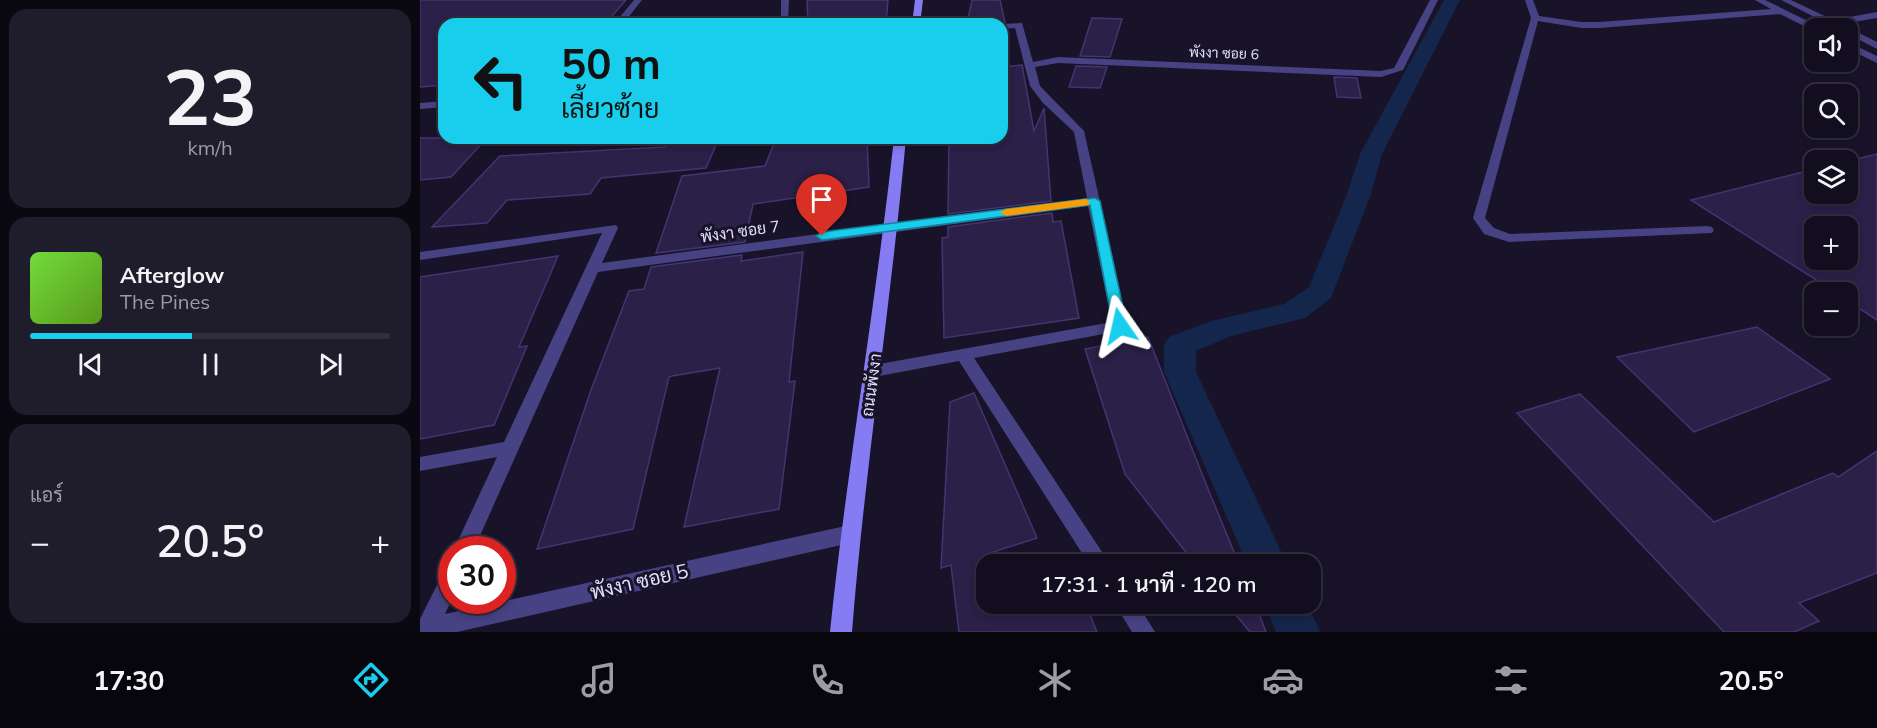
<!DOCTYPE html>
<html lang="th">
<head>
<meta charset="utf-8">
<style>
	:root { --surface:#120e1f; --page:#1f1c2c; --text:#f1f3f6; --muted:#9c9ca4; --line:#312e3d; --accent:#19cdec }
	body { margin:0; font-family:Mulish,Sarabun,sans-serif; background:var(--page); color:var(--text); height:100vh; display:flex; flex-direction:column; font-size:22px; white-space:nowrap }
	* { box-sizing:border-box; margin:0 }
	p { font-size:20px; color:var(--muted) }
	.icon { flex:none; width:33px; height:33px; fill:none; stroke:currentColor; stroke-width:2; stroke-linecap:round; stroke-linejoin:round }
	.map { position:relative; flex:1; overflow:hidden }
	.sheet { display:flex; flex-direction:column; gap:9px; padding:9px; background:#0a0811; width:420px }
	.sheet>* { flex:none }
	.guide { position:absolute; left:18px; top:18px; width:570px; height:126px; border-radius:18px; box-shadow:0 3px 9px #0003,0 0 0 2px var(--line); background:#19cdec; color:#111; overflow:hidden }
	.fabs { position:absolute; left:1384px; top:18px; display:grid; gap:12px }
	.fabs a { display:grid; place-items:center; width:54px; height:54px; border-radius:12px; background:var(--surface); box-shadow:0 3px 9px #0003,0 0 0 2px var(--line); font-size:30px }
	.speed { position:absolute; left:18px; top:536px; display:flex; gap:12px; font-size:30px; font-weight:700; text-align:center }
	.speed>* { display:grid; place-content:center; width:78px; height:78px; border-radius:50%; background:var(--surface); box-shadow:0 3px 9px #0003,0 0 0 2px var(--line); line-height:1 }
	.speed .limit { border:9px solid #d22; background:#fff; color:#111 }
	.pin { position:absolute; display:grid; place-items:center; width:51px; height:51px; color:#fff; margin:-62px -26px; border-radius:50% 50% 50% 0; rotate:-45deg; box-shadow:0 0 6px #0007 }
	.pin .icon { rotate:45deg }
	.me { position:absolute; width:66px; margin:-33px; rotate:349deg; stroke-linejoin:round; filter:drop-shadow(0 0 4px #0008) }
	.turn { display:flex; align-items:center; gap:21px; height:126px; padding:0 24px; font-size:27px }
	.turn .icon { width:78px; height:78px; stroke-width:2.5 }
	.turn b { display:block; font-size:42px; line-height:51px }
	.big { font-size:45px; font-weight:600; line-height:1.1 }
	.sheet .tile { flex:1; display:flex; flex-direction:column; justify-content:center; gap:9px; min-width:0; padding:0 21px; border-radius:18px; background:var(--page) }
	.sheet .dial { align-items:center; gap:0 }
	.dial b { font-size:78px; line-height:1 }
	.song { display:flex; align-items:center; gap:18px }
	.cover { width:72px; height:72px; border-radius:9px; background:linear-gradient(135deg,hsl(100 70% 55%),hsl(90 70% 35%)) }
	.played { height:6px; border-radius:3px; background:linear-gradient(90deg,var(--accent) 45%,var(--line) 45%) }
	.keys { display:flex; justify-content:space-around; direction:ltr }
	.heat { display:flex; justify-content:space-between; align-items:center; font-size:33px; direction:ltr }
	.trip { position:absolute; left:556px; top:554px; width:345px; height:60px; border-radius:18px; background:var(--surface); box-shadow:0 3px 9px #0003,0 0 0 2px var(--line); font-weight:600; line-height:60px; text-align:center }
	.menu { display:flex; height:96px; justify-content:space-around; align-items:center; background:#07060c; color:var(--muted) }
	.menu .icon { width:42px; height:42px }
	.menu .selected { color:var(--accent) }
	.menu b { font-size:27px; color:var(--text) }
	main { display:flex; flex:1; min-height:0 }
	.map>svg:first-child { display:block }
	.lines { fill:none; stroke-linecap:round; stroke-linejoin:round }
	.canal { fill:#14264c; fill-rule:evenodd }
	.building { fill:#2a2048; stroke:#433472; stroke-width:1.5; fill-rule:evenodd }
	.street { fill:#474283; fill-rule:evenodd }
	.secondary { fill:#857cf4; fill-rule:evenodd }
	.route { fill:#19cdec; stroke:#108599; stroke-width:1.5 }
	.slow { fill:#f59e0b }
	.labels { text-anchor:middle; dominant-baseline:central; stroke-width:6; stroke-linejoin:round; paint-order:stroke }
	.far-street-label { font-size:14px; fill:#e2ddfc; stroke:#181329 }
	.street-label { font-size:16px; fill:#e2ddfc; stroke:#181329 }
	.near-street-label { font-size:20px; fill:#e2ddfc; stroke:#181329 }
</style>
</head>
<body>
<main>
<section class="sheet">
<div class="tile dial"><b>23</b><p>km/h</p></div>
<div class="tile">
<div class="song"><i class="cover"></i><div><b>Afterglow</b><p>The Pines</p></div></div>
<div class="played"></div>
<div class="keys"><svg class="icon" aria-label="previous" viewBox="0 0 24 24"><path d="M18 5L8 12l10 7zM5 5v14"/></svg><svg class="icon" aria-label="pause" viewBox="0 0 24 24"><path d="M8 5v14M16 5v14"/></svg><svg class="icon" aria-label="next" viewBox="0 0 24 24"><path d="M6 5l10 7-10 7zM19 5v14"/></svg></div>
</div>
<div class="tile"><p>แอร์</p>
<div class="heat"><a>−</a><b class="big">20.5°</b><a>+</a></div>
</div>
</section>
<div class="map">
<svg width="1457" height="632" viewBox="0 0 1457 632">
	<rect width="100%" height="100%" fill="#181329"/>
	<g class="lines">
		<g class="canal">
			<path d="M1024,0H1040L962,154L951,194L911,298L885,318L811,336L776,351V372L867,564H827L744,372V345L749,337L791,321L864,304L889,287L927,194L940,154Z"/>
			<path d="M844,603H887L900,632H856Z"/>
		</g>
	</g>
	<g class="building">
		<path d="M0,0H206L185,24H24V85L0,87Z"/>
		<path d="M387,0H468L466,24H388Z"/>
		<path d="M552,0H580L585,22L578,24H547Z"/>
		<path d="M672,18L702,19L690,57L660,56Z"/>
		<path d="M602,65L614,131L624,108L631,201L528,214L529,138H582V67Z"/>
		<path d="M656,66L687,67L680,88L649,87Z"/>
		<path d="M914,77L937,78L941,98L917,97Z"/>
		<path d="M0,138H67L31,177L0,180Z"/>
		<path d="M299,138L286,168L181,178L170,194L87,200L67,223L12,227L80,156L245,147L247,142Z"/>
		<path d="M356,138H447L449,187L333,204L325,242L236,253L262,176L345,166Z"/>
		<path d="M1457,154V320L1428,301V292H1415L1271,200L1395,169V194H1428V161ZM1395,226H1428V260H1395Z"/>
		<path d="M632,213L633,222L641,221L659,318L524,338L522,238L528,237V227Z"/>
		<path d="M383,252L369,382L375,381L359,509L264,527L300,368L252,376L249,377L213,529L117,549L171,390L209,291L224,289L231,267L322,255L321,261Z"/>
		<path d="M138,256L99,347L107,346L74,425L0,439V277Z"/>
		<path d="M1337,327L1410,379L1274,432L1197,357Z"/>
		<path d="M728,337L786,484L819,564H775L705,474L665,349Z"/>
		<path d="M554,393L617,538L567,554V603H665L677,632H539L531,565L521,568L530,402Z"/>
		<path d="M1160,394L1294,522L1413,473L1418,477L1457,451V573L1379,603L1399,621L1374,632H1304L1097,413Z"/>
		<path d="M806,603H835L846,632H830Z"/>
	</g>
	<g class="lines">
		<g class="street">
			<path d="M214,0H222L203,24H194Z"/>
			<path d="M361,0H369L368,24H313L317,21L361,20Z"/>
			<path d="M1010,0H1018L983,70L961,77L638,63L615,67L620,86L664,131L708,326L700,331L554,358L690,564H669L539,361L454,377L448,375L446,371L448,367L454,365L692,322L668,206L178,272L54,549H34L77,457L0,471V457L84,442L182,233L0,260V252L196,225L198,228L182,263L667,198L654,132L623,103L610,86L595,28L582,29V24H580L602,23L613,62L638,57L961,71L974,68Z"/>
			<path d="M1105,0H1113L1119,16L1161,22H1179L1351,9L1335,0H1345L1398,26L1399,28L1392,30L1360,14L1179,28H1161L1118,21L1065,218L1074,228L1090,234L1287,226L1292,227L1294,230L1292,233L1089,242L1064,234L1053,218L1111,18Z"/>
			<path d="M1361,0H1371L1413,20L1457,12V18L1421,24L1426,28H1416Z"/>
			<path d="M1427,28L1431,29L1457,42V49L1428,34Z"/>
			<path d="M1428,42L1457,56V63L1428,49Z"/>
			<path d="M24,101V107L0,109V103Z"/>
			<path d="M97,138H139L133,141L101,143L97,142Z"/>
			<path d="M430,525L437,528L440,534L437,540L430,543L37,632H0V619L25,569L32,567V599L25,614Z"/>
			<path d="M694,603H717L735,632H712Z"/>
		</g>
		<g class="secondary">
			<path d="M495,0H503L500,24H492Z"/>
			<path d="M474,138H486C471,303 445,467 432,632H410C427,467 456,303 474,138Z"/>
		</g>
	</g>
	<path class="route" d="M675,198L680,201L707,326L700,331L693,326L670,205L402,240L396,236L402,232Z"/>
	<path class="slow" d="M665,199L669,200V205L586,216L580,212L586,209Z"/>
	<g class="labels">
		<g class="far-street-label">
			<text transform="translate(804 53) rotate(2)">พังงา ซอย 6</text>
		</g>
		<g class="street-label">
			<text transform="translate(320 231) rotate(-8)">พังงา ซอย 7</text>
			<text transform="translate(451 385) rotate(-82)">ถนนพังงา</text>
		</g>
		<g class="near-street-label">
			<text transform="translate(219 581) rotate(-13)">พังงา ซอย 5</text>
		</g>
	</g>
</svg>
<div class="fabs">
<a><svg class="icon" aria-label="sound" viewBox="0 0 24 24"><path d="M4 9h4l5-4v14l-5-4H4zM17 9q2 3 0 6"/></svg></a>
<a><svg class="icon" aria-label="search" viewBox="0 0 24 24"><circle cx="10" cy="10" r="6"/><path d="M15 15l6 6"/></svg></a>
<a><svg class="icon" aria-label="layers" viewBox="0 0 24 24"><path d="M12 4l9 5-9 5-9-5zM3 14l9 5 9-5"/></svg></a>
<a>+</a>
<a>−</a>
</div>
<div class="speed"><div class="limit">30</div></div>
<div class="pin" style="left:402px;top:236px;background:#d93025"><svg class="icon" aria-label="arrive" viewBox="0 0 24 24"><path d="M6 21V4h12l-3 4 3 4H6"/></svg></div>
<svg class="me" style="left:700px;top:326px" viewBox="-20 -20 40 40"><path d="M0-17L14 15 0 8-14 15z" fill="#19cdec" stroke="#fff" stroke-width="4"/></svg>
<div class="trip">17:31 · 1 นาที · 120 m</div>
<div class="guide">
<div class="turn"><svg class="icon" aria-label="left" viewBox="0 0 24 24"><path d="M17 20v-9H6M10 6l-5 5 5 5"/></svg><div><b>50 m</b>เลี้ยวซ้าย</div></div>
</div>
</div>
</main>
<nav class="menu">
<b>17:30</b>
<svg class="icon selected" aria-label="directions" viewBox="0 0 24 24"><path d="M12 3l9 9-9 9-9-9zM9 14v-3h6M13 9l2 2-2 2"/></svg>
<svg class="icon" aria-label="music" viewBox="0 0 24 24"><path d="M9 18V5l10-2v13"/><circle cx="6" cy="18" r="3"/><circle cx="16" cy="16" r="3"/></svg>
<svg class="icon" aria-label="phone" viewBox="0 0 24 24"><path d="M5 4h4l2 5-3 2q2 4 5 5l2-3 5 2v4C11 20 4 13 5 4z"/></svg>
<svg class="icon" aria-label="climate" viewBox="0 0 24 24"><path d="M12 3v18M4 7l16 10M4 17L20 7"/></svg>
<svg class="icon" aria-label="car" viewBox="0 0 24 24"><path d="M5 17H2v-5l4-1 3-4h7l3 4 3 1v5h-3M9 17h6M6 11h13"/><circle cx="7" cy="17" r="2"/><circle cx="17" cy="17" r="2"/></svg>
<svg class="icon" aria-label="filters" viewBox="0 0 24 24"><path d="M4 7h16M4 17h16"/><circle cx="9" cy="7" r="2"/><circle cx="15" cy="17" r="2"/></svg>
<b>20.5°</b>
</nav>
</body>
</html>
